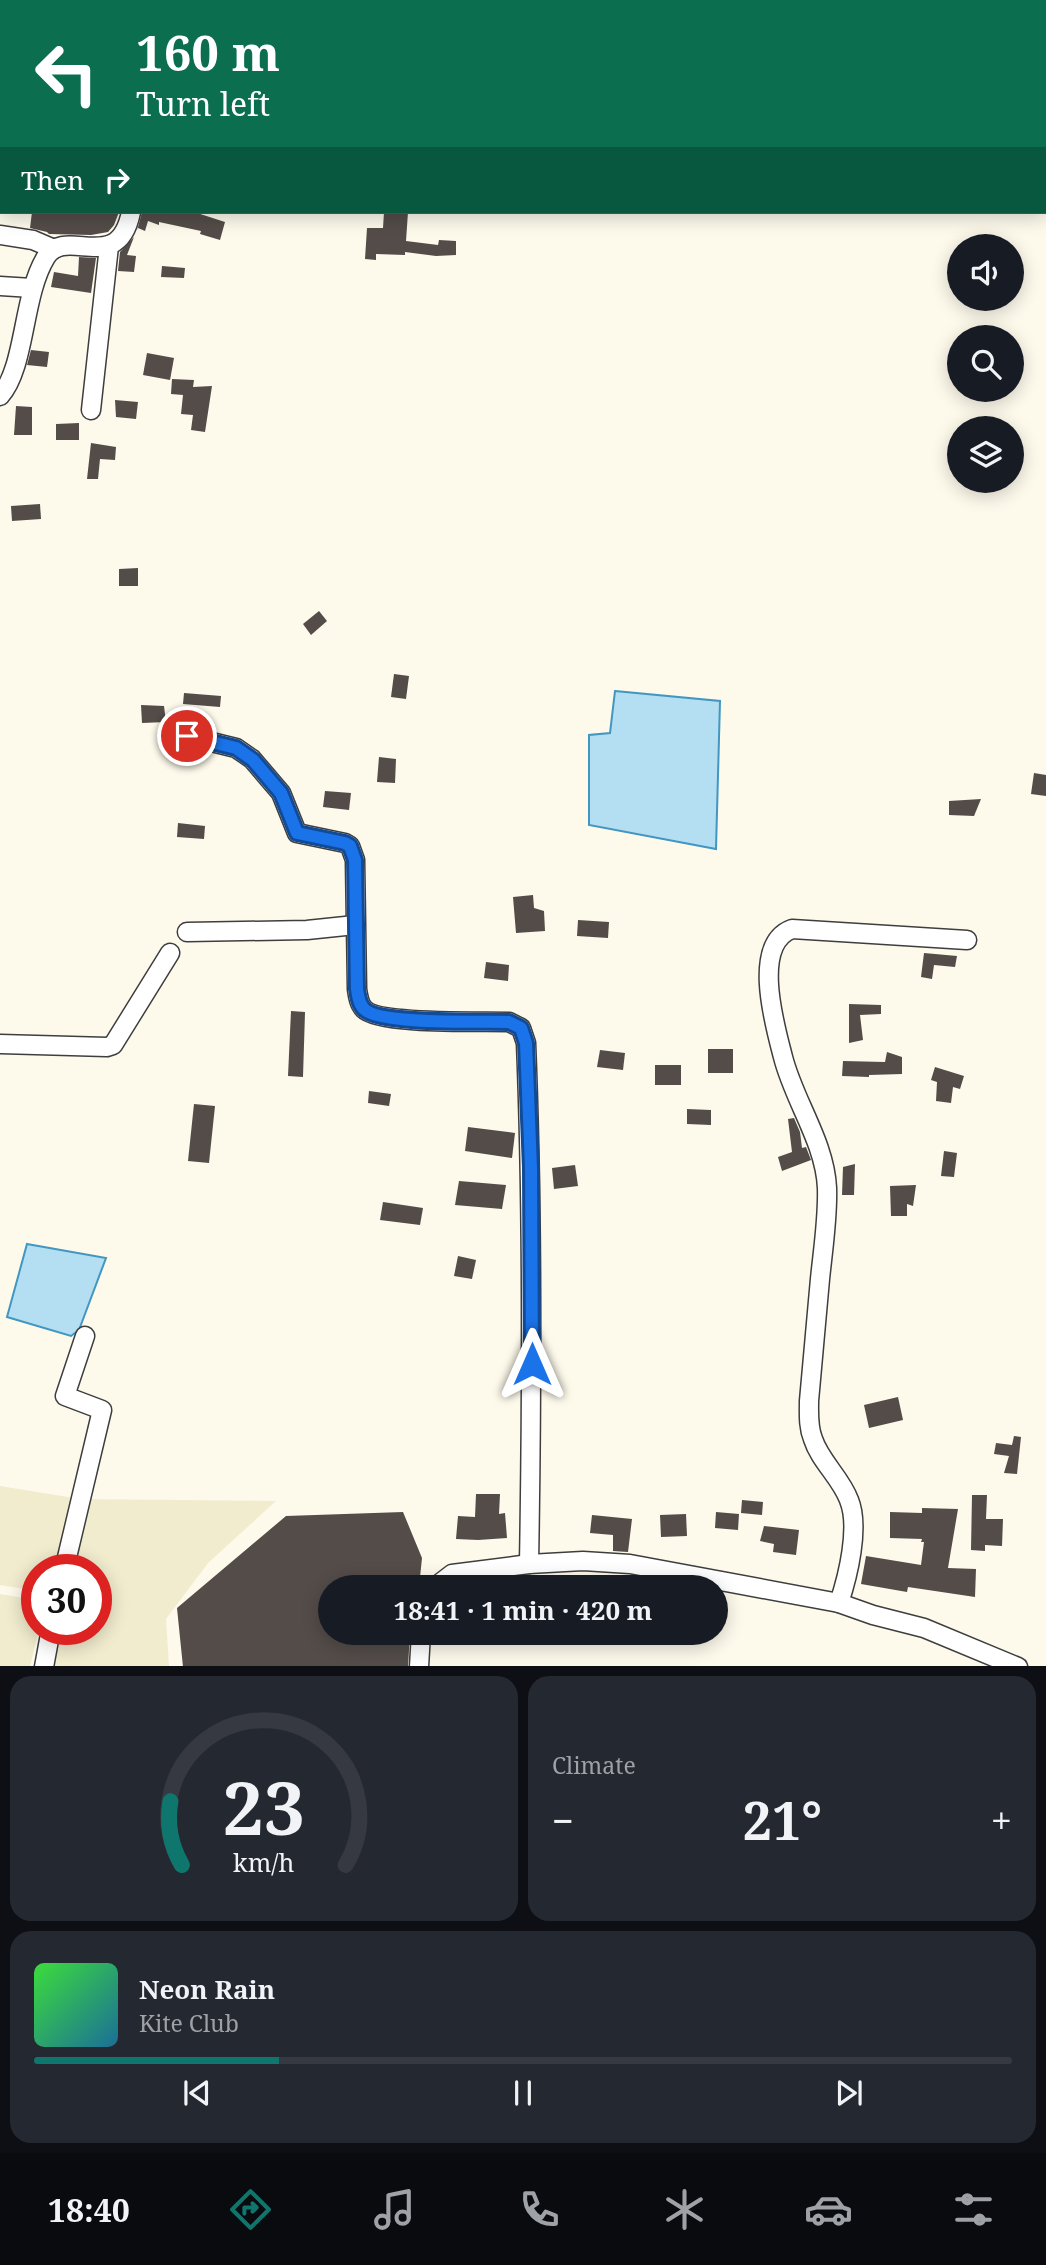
<!DOCTYPE html>
<html lang="en">
<head>
<meta charset="utf-8">
<style>
	:root { --surface:#171b24; --page:#242831; --text:#f1f3f6; --muted:#9ea1a6; --line:#363941; --accent:#0f766e }
	body { margin:0; font-family:"Noto Serif",serif; background:var(--page); color:var(--text); height:100vh; display:flex; flex-direction:column; font-size:26px; white-space:nowrap }
	* { box-sizing:border-box; margin:0 }
	p { font-size:23px; color:var(--muted) }
	.icon { flex:none; width:38px; height:38px; fill:none; stroke:currentColor; stroke-width:2; stroke-linecap:round; stroke-linejoin:round }
	.map { position:relative; height:1666px; overflow:hidden }
	.sheet { display:flex; flex-direction:column; gap:10px; padding:10px; background:#0d0f14; flex:1 }
	.sheet>* { flex:none }
	.top-card { position:absolute; left:0px; top:0px; width:1046px; height:214px; box-shadow:0 4px 18px #0003; background:#0b6e4f; color:#fff; overflow:hidden }
	.buttons { position:absolute; left:947px; top:234px; display:grid; gap:14px }
	.buttons a { display:grid; place-items:center; width:77px; height:77px; border-radius:50%; background:var(--surface); box-shadow:0 4px 18px #0003; font-size:35px }
	.speed { position:absolute; left:21px; top:1554px; display:flex; gap:14px; font-size:35px; font-weight:700; text-align:center }
	.speed>* { display:grid; place-content:center; width:91px; height:91px; border-radius:50%; background:var(--surface); box-shadow:0 4px 18px #0003; line-height:1 }
	.speed .limit { border:10px solid #d22; background:#fff; color:#111 }
	.pin { position:absolute; display:grid; place-items:center; width:60px; height:60px; color:#fff; margin:-30px; border:4px solid #fff; border-radius:50%; box-shadow:0 2px 7px #0007 }
	.me { position:absolute; width:77px; margin:-38px; rotate:0deg; stroke-linejoin:round; filter:drop-shadow(0 0 5px #0008) }
	.turn { display:flex; align-items:center; gap:24px; height:147px; padding:0 21px; font-size:32px }
	.turn .icon { width:91px; height:91px; stroke-width:2.5 }
	.turn b { display:block; font-size:49px; line-height:60px }
	.then { display:flex; align-items:center; height:66px; padding:0 21px; background:#0003; gap:14px; font-size:26px }
	.big { font-size:52px; font-weight:700; line-height:1.1 }
	.sheet .tile { flex:1; display:flex; flex-direction:column; justify-content:center; gap:10px; min-width:0; padding:0 24px; border-radius:21px; background:var(--page) }
	.sheet .dial { align-items:center; gap:0 }
	.dial svg { height:182px; overflow:visible; fill:none; stroke:var(--line); stroke-width:7; stroke-linecap:round; text-anchor:middle }
	.dial text { fill:var(--text); stroke:none }
	.song { display:flex; align-items:center; gap:21px }
	.cover { width:84px; height:84px; border-radius:10px; background:linear-gradient(135deg,hsl(120 70% 55%),hsl(200 70% 35%)) }
	.played { height:7px; border-radius:4px; background:linear-gradient(90deg,var(--accent) 25%,var(--line) 25%) }
	.keys { display:flex; justify-content:space-around; direction:ltr }
	.heat { display:flex; justify-content:space-between; align-items:center; font-size:38px; direction:ltr }
	.sheet .tiles { flex:1; display:grid; gap:10px; grid-template-columns:1fr 1fr }
	.tile:last-child { grid-column:span 2 }
	.trip { position:absolute; left:318px; top:1575px; width:410px; height:70px; border-radius:35px; background:var(--surface); box-shadow:0 4px 18px #0003; font-weight:700; line-height:70px; text-align:center }
	.dock { display:flex; height:112px; justify-content:space-around; align-items:center; background:#090b0e; color:var(--muted) }
	.dock .icon { width:49px; height:49px }
	.dock .active { color:var(--accent) }
	.dock b { font-size:32px; color:var(--text) }
	.map>svg:first-child { display:block }
	.farmland { fill:#f1ecce }
	.water { fill:#b4def1; stroke:#4196c2; stroke-width:2 }
	.building { fill:#534c49 }
	.lines { fill:none; stroke-linecap:round; stroke-linejoin:round }
	.minor-casing { stroke:#3e3e3e; stroke-width:21 }
	.minor { stroke:#fff; stroke-width:18 }
	.route-casing { stroke:#114b97; stroke-width:18 }
	.route { stroke:#1a73e8; stroke-width:12 }
</style>
</head>
<body>
<div class="map">
<svg width="1046" height="1667" viewBox="0 0 1046 1667">
	<rect width="100%" height="100%" fill="#fdf9eb"/>
	<g class="farmland">
		<path d="M0,1486L80,1499L276,1501L208,1563L166,1619L169,1666H45L53,1629H96V1570H37V1591L0,1585Z"/>
		<path d="M0,1594L37,1600V1629H39L30,1666H0Z"/>
	</g>
	<g class="water">
		<path d="M615,691L720,701L716,849L589,825V735L610,733Z"/>
		<path d="M27,1244L106,1258L79,1330L71,1336L7,1317Z"/>
	</g>
	<g class="building">
		<path d="M32,212H119L114,225L108,232L91,235L49,234L47,232L30,228Z"/>
		<path d="M142,212H194L225,222L220,240L200,234L201,231L159,222V225L148,221L145,231L138,228L137,231Z"/>
		<path d="M384,212H408L406,241L438,245L439,240L456,241V255L436,256L405,252V255L376,254V260L365,259L367,228H383Z"/>
		<path d="M134,237L127,255L136,256L134,272L118,271L120,252Z"/>
		<path d="M79,257L96,258L91,293L51,287L54,272L78,276Z"/>
		<path d="M162,266L185,268L184,278L161,277Z"/>
		<path d="M31,350L49,352L47,367L27,365Z"/>
		<path d="M147,353L174,358L170,380L143,375Z"/>
		<path d="M172,379L194,380L193,387L212,386L205,432L191,430L193,415L181,414L183,395L171,394Z"/>
		<path d="M115,400L138,402L136,419L116,417Z"/>
		<path d="M16,406L32,407V435H14Z"/>
		<path d="M79,423V440H56V424Z"/>
		<path d="M91,443L116,447L115,460L100,459L98,479H87Z"/>
		<path d="M40,504L41,519L12,521L11,506Z"/>
		<path d="M138,568V586H119V569Z"/>
		<path d="M319,611L327,621L311,635L303,624Z"/>
		<path d="M394,674L409,676L406,699L391,697Z"/>
		<path d="M184,693L221,696L220,707L183,704Z"/>
		<path d="M141,705L164,706L166,722L142,723Z"/>
		<path d="M379,757L396,759L395,783L377,782Z"/>
		<path d="M1034,773L1046,775V796L1031,794Z"/>
		<path d="M325,791L351,793L349,810L323,807Z"/>
		<path d="M981,799L974,816L949,815V801Z"/>
		<path d="M178,823L205,826L204,839L177,837Z"/>
		<path d="M533,895L534,908L544,911L545,931L516,933L513,897Z"/>
		<path d="M578,920L609,922L608,938L577,936Z"/>
		<path d="M924,953L957,956L955,967L934,965L932,979L921,977Z"/>
		<path d="M486,962L509,965L508,981L484,978Z"/>
		<path d="M849,1004L881,1005V1014L860,1015L863,1040L849,1043Z"/>
		<path d="M291,1011L305,1012L303,1077L288,1076Z"/>
		<rect x="708" y="1049" width="25" height="24"/>
		<path d="M600,1050L625,1053L623,1070L597,1067Z"/>
		<path d="M887,1052L902,1057V1074L869,1075V1077L842,1076L843,1061L885,1062Z"/>
		<rect x="655" y="1065" width="26" height="20"/>
		<path d="M935,1067L964,1076L960,1089L953,1087L951,1103L936,1101L937,1082L931,1080Z"/>
		<path d="M369,1091L391,1094L389,1106L368,1103Z"/>
		<path d="M194,1104L215,1106L209,1163L188,1161Z"/>
		<path d="M687,1109L711,1110V1125L687,1124Z"/>
		<path d="M794,1118L800,1132L802,1148L806,1147L811,1160L782,1171L778,1157L792,1152L788,1119Z"/>
		<path d="M468,1127L515,1133L512,1158L465,1151Z"/>
		<path d="M944,1151L957,1153L954,1177L941,1176Z"/>
		<path d="M855,1164L854,1195H842L843,1167Z"/>
		<path d="M575,1165L578,1186L554,1189L552,1168Z"/>
		<path d="M459,1181L506,1185L502,1209L455,1205Z"/>
		<path d="M916,1185L913,1206L907,1204V1216H891L890,1186Z"/>
		<path d="M383,1202L423,1208L420,1225L380,1220Z"/>
		<path d="M458,1256L476,1260L472,1279L454,1276Z"/>
		<path d="M898,1397L903,1420L869,1428L864,1405Z"/>
		<path d="M1014,1436L1021,1437L1017,1474L1004,1473L1009,1456L994,1454L996,1443L1012,1445Z"/>
		<path d="M476,1494H500L499,1514L505,1513L507,1538L478,1540L456,1539L458,1516L475,1517Z"/>
		<path d="M972,1495H987L986,1519H1003L1002,1546L985,1545V1551L971,1550Z"/>
		<path d="M742,1500L763,1502L762,1515L741,1513Z"/>
		<path d="M922,1508L958,1509L948,1568L976,1569L975,1597L908,1587L907,1592L861,1584L866,1556L921,1565L924,1542H921L922,1539L890,1538V1512L922,1513Z"/>
		<path d="M403,1512L422,1558L419,1587H331V1633H410L408,1667H183L177,1608L286,1516Z"/>
		<path d="M716,1512L739,1514L738,1530L715,1528Z"/>
		<path d="M686,1514L687,1536L661,1537L660,1515Z"/>
		<path d="M592,1515L632,1519L628,1552L613,1551V1535L590,1533Z"/>
		<path d="M764,1526L799,1530L796,1555L773,1552L774,1544L760,1541Z"/>
	</g>
	<g class="lines">
		<defs>
			<g id="minor">
				<path d="M798,0L806,2"/>
				<path d="M147,2V0"/>
				<path d="M856,2V0"/>
				<path d="M0,235L33,240L54,249"/>
				<path d="M0,286L32,288"/>
				<path d="M0,396C26,367 22,296 46,257C66,225 118,277 131,212"/>
				<path d="M91,410L109,246"/>
				<path d="M187,736L236,748L252,759L281,793L297,833L345,843L350,846L355,860L357,989C358,996 359,1004 364,1009C379,1025 483,1021 509,1022L521,1028L526,1043C533,1216 532,1390 529,1564"/>
				<path d="M187,932L307,930L355,925"/>
				<path d="M967,940L792,929C751,944 775,1026 783,1057C794,1101 825,1142 827,1188C828,1218 823,1249 820,1279C816,1320 813,1360 809,1401C809,1414 808,1427 813,1439C820,1461 841,1478 849,1500C860,1527 848,1576 839,1603L873,1615L924,1628L1018,1667"/>
				<path d="M0,1044L107,1047L113,1045L170,953"/>
				<path d="M64,1570L102,1410L65,1396L85,1336"/>
				<path d="M435,1587L452,1574L529,1564L583,1561L630,1564L839,1603"/>
				<path d="M44,1667L51,1629"/>
				<path d="M419,1667L421,1633"/>
			</g>
		</defs>
		<use href="#minor" class="minor-casing"/>
		<use href="#minor" class="minor"/>
	</g>
	<g class="lines">
		<defs>
			<path id="route" d="M187,736L236,748L253,760L281,793L297,833L345,843L350,846L355,860L357,989C358,996 359,1004 364,1009C379,1025 483,1021 509,1022L521,1028L526,1043L531,1168L532,1364"/>
		</defs>
		<use href="#route" class="route-casing"/>
		<use href="#route" class="route"/>
	</g>
</svg>
<div class="buttons">
<a><svg class="icon" aria-label="sound" viewBox="0 0 24 24"><path d="M4 9h4l5-4v14l-5-4H4zM17 9q2 3 0 6"/></svg></a>
<a><svg class="icon" aria-label="search" viewBox="0 0 24 24"><circle cx="10" cy="10" r="6"/><path d="M15 15l6 6"/></svg></a>
<a><svg class="icon" aria-label="layers" viewBox="0 0 24 24"><path d="M12 4l9 5-9 5-9-5zM3 14l9 5 9-5"/></svg></a>
</div>
<div class="speed"><div class="limit">30</div></div>
<div class="pin" style="left:187px;top:736px;background:#d93025"><svg class="icon" aria-label="arrive" viewBox="0 0 24 24"><path d="M6 21V4h12l-3 4 3 4H6"/></svg></div>
<svg class="me" style="left:532px;top:1364px" viewBox="-20 -20 40 40"><path d="M0-17L14 15 0 8-14 15z" fill="#1a73e8" stroke="#fff" stroke-width="4"/></svg>
<div class="trip">18:41 · 1 min · 420 m</div>
<div class="top-card">
<div class="turn"><svg class="icon" aria-label="left" viewBox="0 0 24 24"><path d="M17 20v-9H6M10 6l-5 5 5 5"/></svg><div><b>160 m</b>Turn left</div></div>
<div class="then">Then<svg class="icon" aria-label="right" viewBox="0 0 24 24"><path d="M7 20v-9h11M14 6l5 5-5 5"/></svg></div>
</div>
</div>
<section class="sheet">
<div class="tiles">
<div class="tile dial"><svg viewBox="0 0 100 80">
<path d="M14 69A42 42 0 1 1 86 69"/>
<path d="M14 69A42 42 0 0 1 9 41" stroke="#0f766e"/>
<text x="50" y="56" font-size="32" font-weight="700">23</text>
<text x="50" y="72" font-size="11">km/h</text>
</svg></div>
<div class="tile"><p>Climate</p>
<div class="heat"><a>−</a><b class="big">21°</b><a>+</a></div>
</div>
<div class="tile">
<div class="song"><i class="cover"></i><div><b>Neon Rain</b><p>Kite Club</p></div></div>
<div class="played"></div>
<div class="keys"><svg class="icon" aria-label="previous" viewBox="0 0 24 24"><path d="M18 5L8 12l10 7zM5 5v14"/></svg><svg class="icon" aria-label="pause" viewBox="0 0 24 24"><path d="M8 5v14M16 5v14"/></svg><svg class="icon" aria-label="next" viewBox="0 0 24 24"><path d="M6 5l10 7-10 7zM19 5v14"/></svg></div>
</div>
</div>
</section>
<nav class="dock">
<b>18:40</b>
<svg class="icon active" aria-label="directions" viewBox="0 0 24 24"><path d="M12 3l9 9-9 9-9-9zM9 14v-3h6M13 9l2 2-2 2"/></svg>
<svg class="icon" aria-label="music" viewBox="0 0 24 24"><path d="M9 18V5l10-2v13"/><circle cx="6" cy="18" r="3"/><circle cx="16" cy="16" r="3"/></svg>
<svg class="icon" aria-label="phone" viewBox="0 0 24 24"><path d="M5 4h4l2 5-3 2q2 4 5 5l2-3 5 2v4C11 20 4 13 5 4z"/></svg>
<svg class="icon" aria-label="climate" viewBox="0 0 24 24"><path d="M12 3v18M4 7l16 10M4 17L20 7"/></svg>
<svg class="icon" aria-label="car" viewBox="0 0 24 24"><path d="M5 17H2v-5l4-1 3-4h7l3 4 3 1v5h-3M9 17h6M6 11h13"/><circle cx="7" cy="17" r="2"/><circle cx="17" cy="17" r="2"/></svg>
<svg class="icon" aria-label="filters" viewBox="0 0 24 24"><path d="M4 7h16M4 17h16"/><circle cx="9" cy="7" r="2"/><circle cx="15" cy="17" r="2"/></svg>
</nav>
</body>
</html>
